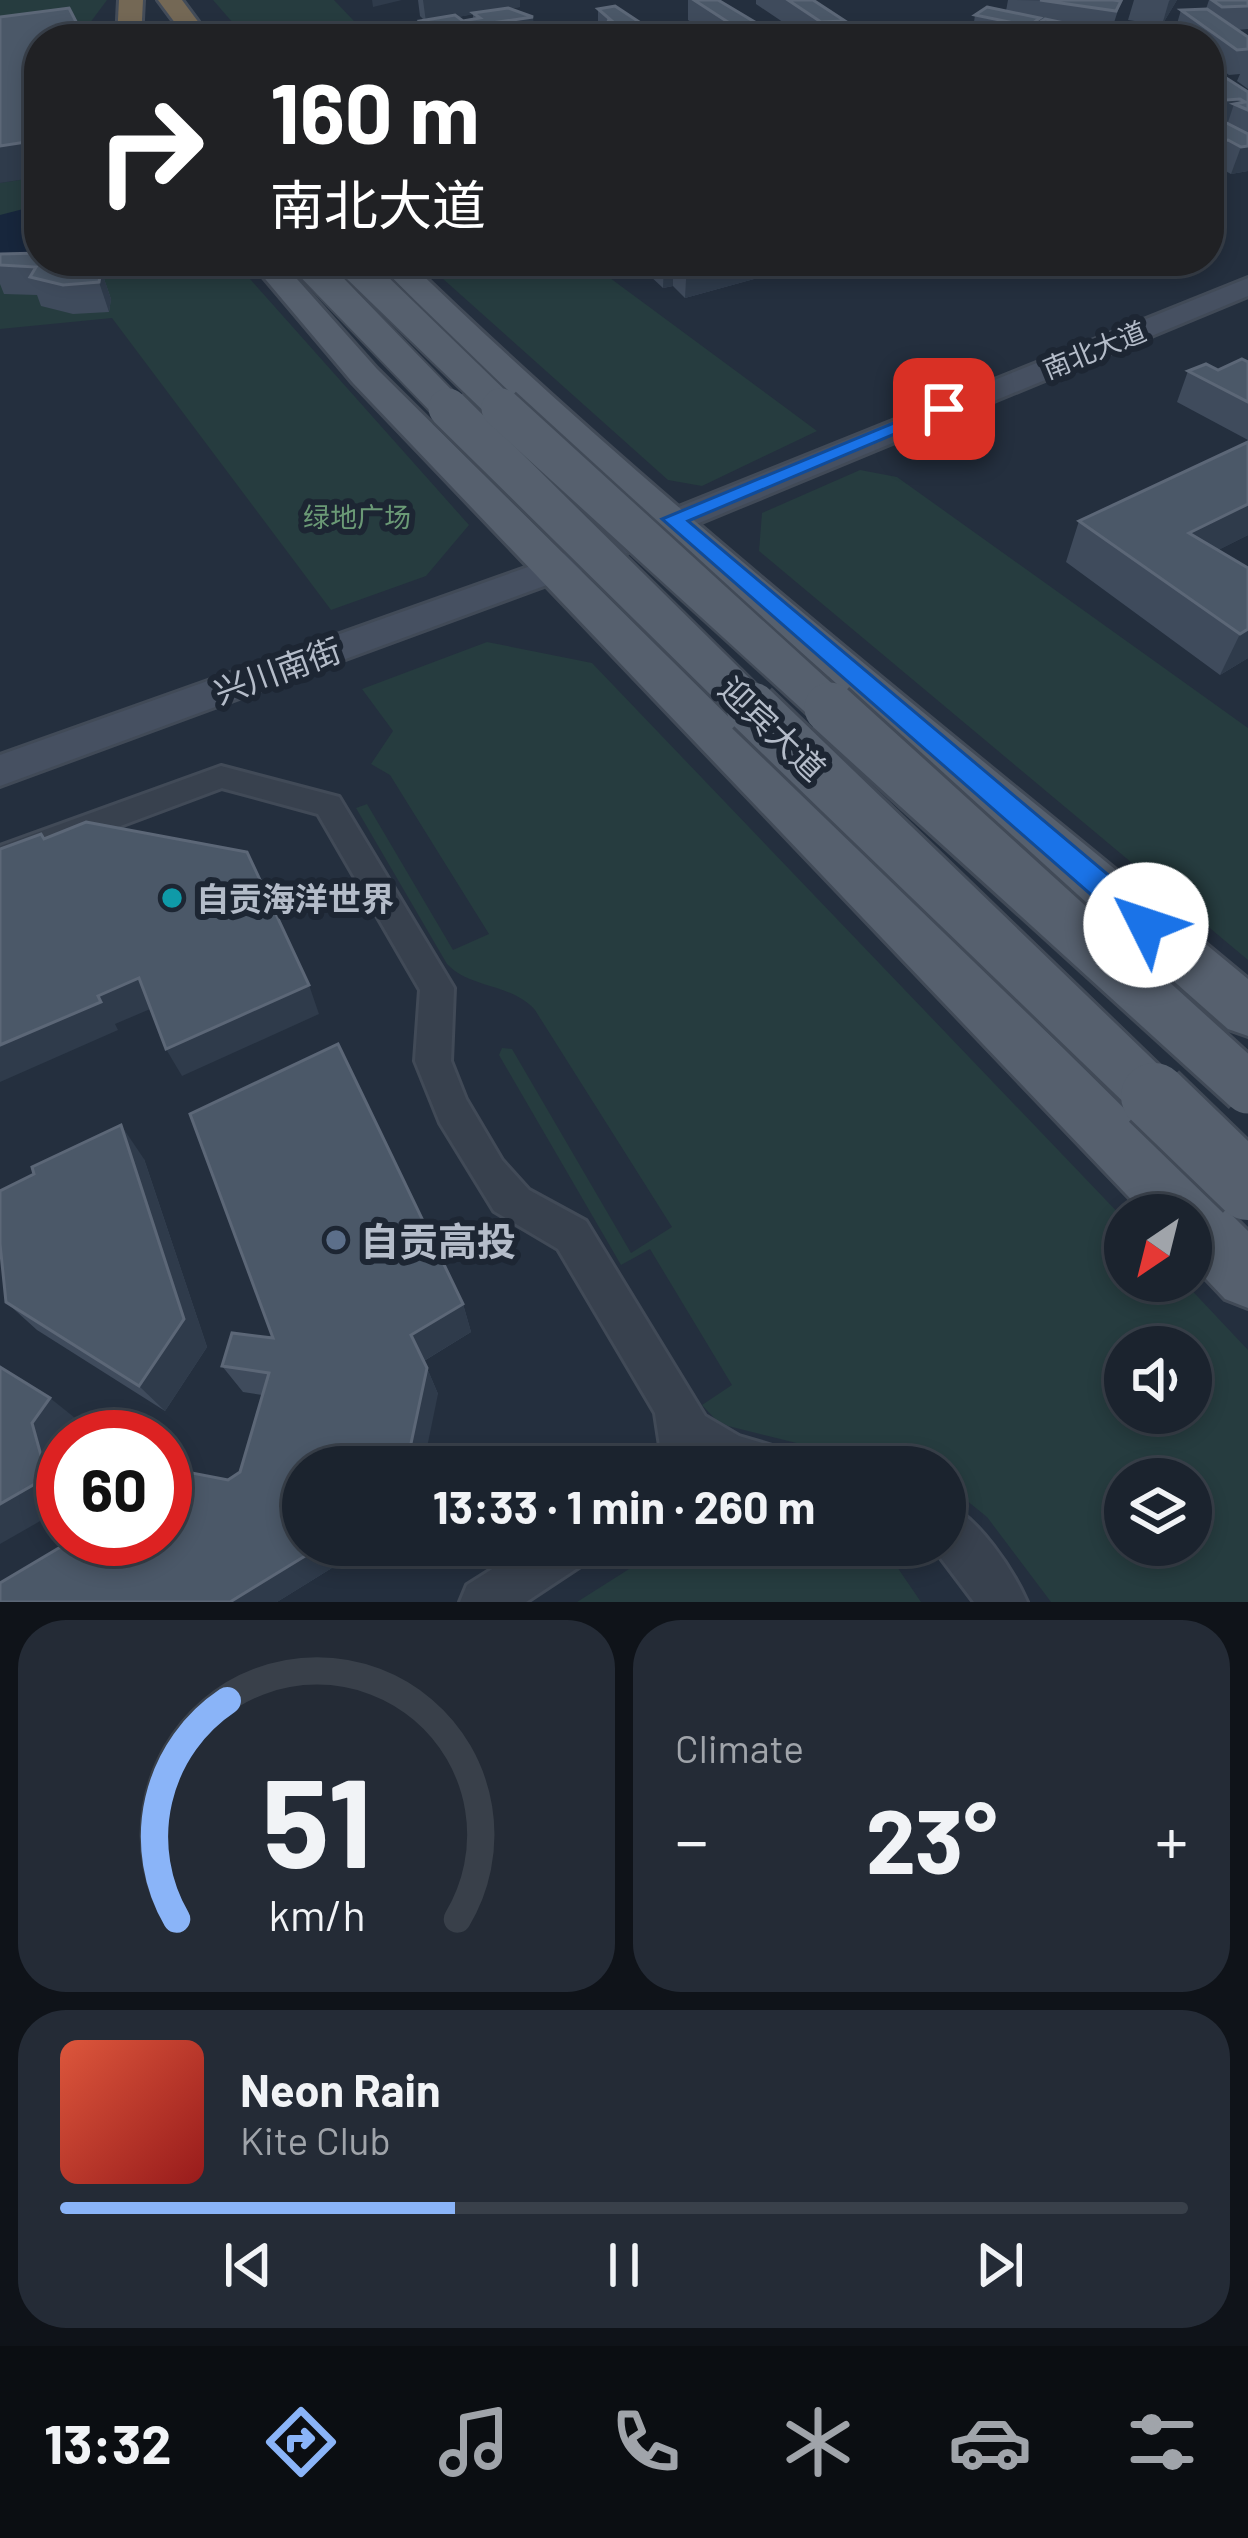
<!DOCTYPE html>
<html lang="en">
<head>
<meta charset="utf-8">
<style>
	:root { --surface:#1b232e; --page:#242b36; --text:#f1f3f6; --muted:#a0a4aa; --line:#39404a; --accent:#8ab4f8 }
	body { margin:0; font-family:Barlow,"Noto Sans SC",sans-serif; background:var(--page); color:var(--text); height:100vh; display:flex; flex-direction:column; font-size:45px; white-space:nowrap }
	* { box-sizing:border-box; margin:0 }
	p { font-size:39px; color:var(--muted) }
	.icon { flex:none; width:66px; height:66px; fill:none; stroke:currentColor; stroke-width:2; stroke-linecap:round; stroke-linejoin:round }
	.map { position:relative; height:1602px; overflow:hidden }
	.details { display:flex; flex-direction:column; gap:18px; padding:18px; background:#0f1319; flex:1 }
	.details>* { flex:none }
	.top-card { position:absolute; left:24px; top:24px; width:1200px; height:252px; border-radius:48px; box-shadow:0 6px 18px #0003,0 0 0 3px var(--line); background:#202124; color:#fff; overflow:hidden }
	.needle { width:78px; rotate:215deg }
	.tools { position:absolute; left:1104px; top:1194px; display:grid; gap:24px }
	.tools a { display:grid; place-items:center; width:108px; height:108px; border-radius:50%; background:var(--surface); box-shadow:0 6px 18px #0003,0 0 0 3px var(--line); font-size:60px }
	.speed { position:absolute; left:36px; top:1410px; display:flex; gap:24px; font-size:60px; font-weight:700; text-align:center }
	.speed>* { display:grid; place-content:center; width:156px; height:156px; border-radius:50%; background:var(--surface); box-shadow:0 6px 18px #0003,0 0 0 3px var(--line); line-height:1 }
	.speed .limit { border:18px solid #d22; background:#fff; color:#111 }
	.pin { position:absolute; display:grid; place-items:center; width:102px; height:102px; color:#fff; margin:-51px; border-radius:24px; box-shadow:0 6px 18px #0006 }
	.me { position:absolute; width:132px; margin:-66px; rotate:311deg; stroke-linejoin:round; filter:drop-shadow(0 0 9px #0008) }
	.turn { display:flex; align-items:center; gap:42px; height:252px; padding:0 48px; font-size:54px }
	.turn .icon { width:156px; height:156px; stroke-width:2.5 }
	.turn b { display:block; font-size:84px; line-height:102px }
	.big { font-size:90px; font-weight:700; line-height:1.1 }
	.details .tile { flex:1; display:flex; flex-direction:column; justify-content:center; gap:18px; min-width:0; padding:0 42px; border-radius:48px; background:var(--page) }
	.details .dial { align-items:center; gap:0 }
	.dial svg { height:312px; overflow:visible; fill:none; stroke:var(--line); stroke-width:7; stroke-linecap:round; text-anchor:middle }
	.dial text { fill:var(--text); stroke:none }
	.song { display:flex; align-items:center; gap:36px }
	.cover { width:144px; height:144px; border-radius:18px; background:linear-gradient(135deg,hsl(10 70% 55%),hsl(0 70% 35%)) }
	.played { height:12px; border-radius:6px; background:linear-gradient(90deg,var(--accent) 35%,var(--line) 35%) }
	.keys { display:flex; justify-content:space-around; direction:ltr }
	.heat { display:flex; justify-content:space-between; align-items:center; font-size:66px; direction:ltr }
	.details .tiles { flex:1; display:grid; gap:18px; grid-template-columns:1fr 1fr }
	.tile:last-child { grid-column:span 2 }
	.trip { position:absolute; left:282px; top:1446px; width:684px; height:120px; border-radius:60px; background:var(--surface); box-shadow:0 6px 18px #0003,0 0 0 3px var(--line); font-weight:700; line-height:120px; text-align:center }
	.menu { display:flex; height:192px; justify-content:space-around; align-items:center; background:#0b0e12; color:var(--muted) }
	.menu .icon { width:84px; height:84px }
	.menu .on { color:var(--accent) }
	.menu b { font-size:54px; color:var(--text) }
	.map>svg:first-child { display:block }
	.green { fill:#263c3f; fill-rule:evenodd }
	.water { fill:#17263c }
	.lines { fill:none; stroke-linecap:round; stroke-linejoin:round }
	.street-casing { stroke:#414a57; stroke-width:6 }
	.secondary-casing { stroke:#414a57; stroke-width:6 }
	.primary-casing { stroke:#414a57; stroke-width:6 }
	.highway-casing { stroke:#434c59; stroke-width:6 }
	.street { fill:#38414e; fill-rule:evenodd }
	.secondary { fill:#465061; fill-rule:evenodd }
	.primary { fill:#56606e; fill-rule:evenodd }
	.highway { fill:#746855; fill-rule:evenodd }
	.primary-bridge-far3-casing { stroke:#414a57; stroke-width:34; stroke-linecap:butt }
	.primary-bridge-far2-casing { stroke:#414a57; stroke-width:44; stroke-linecap:butt }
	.primary-bridge-far1-casing { stroke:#414a57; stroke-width:57; stroke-linecap:butt }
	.primary-bridge-casing { stroke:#414a57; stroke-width:72; stroke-linecap:butt }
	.primary-bridge-far3 { stroke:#56606e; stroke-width:30 }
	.primary-bridge-far2 { stroke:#56606e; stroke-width:39 }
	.primary-bridge-far1 { stroke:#56606e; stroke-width:51 }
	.primary-bridge { stroke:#56606e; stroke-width:66 }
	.wall { fill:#3f4b5c; fill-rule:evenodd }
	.shaded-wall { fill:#2f3b4b }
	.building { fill:#4b5868; stroke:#5c6777; stroke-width:3 }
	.route { fill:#1a73e8; stroke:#114b97; stroke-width:3 }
	.culture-dot { fill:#0f9aa8; stroke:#1d2633; stroke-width:4.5 }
	.service-dot { fill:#5c6f8a; stroke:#1d2633; stroke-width:4.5 }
	.labels { text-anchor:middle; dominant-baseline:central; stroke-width:12; stroke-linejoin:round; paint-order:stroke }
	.far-street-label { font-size:27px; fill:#b4bcc9; stroke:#1d2633 }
	.far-park-label { font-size:27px; fill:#6b9a76; stroke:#1d2633 }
	.street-label { font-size:33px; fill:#b4bcc9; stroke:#1d2633 }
	.poi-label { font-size:33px; font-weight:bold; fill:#b4bcc9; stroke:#1d2633; text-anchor:start }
	.near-poi-label { font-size:39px; font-weight:bold; fill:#b4bcc9; stroke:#1d2633; text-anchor:start }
</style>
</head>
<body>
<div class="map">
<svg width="1248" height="1602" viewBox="0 0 1248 1602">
	<rect width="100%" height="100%" fill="#242f3e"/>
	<g class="green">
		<path d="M0,0H107L78,39H39L0,49Z"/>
		<path d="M213,0H334L371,39H247Z"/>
		<path d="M39,177V261H234L469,525L426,576L331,610L112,318L0,329V183Z"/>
		<path d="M423,261H587L817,431L702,486L668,480Z"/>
		<path d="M860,470L897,477L1248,728V960L759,551L762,513Z"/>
		<path d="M487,642L592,663L1125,1220V1281H1183L1248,1350V1602H1051L987,1517L945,1483V1467H894L728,1426L716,1420L702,1405L732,1385L650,1249L621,1265L499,1055L502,1048L512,1049L631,1253L672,1227L535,1010C511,983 471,989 447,964L356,808L367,804L453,950L489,934L390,775L371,764L393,731L362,689ZM1125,1347H1191V1413H1125ZM1125,1479H1191V1545H1125Z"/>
		<path d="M667,1545H882L921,1602H577Z"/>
	</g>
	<path class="water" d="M39,205V261H82L61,270L0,279V215Z"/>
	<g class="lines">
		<defs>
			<g id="street">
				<path d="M221,766L339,797L454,988L451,1061L466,1099L502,1160L529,1190L586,1221L705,1416L739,1436L789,1451L795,1467H707L699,1462L697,1467H653L660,1446L655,1413L558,1249L494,1211L440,1123L415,1061L420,990L318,814L222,788L0,871V846Z"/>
				<path d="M945,1503C978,1517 1013,1570 1027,1602H974L931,1545H945Z"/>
				<path d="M530,1545H595L588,1561L526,1602H460L467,1585Z"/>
			</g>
			<path id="secondary" d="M1248,278V296L566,578L0,786V755L542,562Z"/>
			<g id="primary">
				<path d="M250,261H281L377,369L1248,1231V1308L1225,1299L1191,1263V1215H1146L353,383Z"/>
				<path d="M376,261H408C672,517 966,744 1248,979V1036L1228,1029L659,527L462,349Z"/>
			</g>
			<g id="highway">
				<path d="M119,0H143L141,39H117Z"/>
				<path d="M158,0H182L211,39H187Z"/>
			</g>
		</defs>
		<use href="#street" class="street-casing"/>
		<use href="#secondary" class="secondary-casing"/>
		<use href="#primary" class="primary-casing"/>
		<use href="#highway" class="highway-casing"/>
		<use href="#street" class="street"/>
		<use href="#secondary" class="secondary"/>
		<use href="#primary" class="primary"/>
		<use href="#highway" class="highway"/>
		<defs>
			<g id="primary-bridge-far3">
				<path d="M306,261L451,411"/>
				<path d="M350,261L505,411"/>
			</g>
			<g id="primary-bridge-far2">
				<path d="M448,408L755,711"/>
				<path d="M501,408L833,711"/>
			</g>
			<g id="primary-bridge-far1">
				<path d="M752,708L1157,1099"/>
				<path d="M830,708L1248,1088"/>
			</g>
			<path id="primary-bridge" d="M1154,1096L1248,1187"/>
		</defs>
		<use href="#primary-bridge-far3" class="primary-bridge-far3-casing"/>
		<use href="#primary-bridge-far2" class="primary-bridge-far2-casing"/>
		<use href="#primary-bridge-far1" class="primary-bridge-far1-casing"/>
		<use href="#primary-bridge" class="primary-bridge-casing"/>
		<use href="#primary-bridge-far3" class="primary-bridge-far3"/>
		<use href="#primary-bridge-far2" class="primary-bridge-far2"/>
		<use href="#primary-bridge-far1" class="primary-bridge-far1"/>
		<use href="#primary-bridge" class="primary-bridge"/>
	</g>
	<g class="wall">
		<path d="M418,0H520V7L510,8L533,17L534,39H421L420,21L424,20L420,16ZM473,14V19L463,21L458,17Z"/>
		<path d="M688,0H718L778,36V39H716L688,20Z"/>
		<path d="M756,0H813L845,21L843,39H808L756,4Z"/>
		<path d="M1008,0L1121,1L1111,32L1144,39H930L932,30L973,29L975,15L1006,11Z"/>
		<path d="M1134,0H1177L1162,25L1128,20Z"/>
		<path d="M1209,0H1248V29L1237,30L1248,37V89L1237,81L1240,74L1229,75L1209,60V39H1181L1174,34L1181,10L1206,9Z"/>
		<path d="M598,9L659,39L607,38V33L598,25Z"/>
		<path d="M1209,67L1248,92V171L1231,174L1218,167L1209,168Z"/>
		<path d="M0,254L39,261H80L101,270L111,299L109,312L73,314L41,306L37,295L4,294L0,284Z"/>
		<path d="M634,261H809V264L685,298L673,286L663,288Z"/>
		<path d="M1248,362V440L1177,402L1188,371L1218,370Z"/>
		<path d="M1248,442V535L1218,550L1248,658L1220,675L1066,562L1079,521Z"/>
		<path d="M144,1159L207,1347L165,1411L37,1330L6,1302Z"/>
		<path d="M463,1304L471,1332L424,1361L438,1394L303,1545H369L277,1602H0L240,1472L262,1395L243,1392L222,1366L273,1338Z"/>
	</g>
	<g class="shaded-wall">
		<path d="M372,0H402L373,7Z"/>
		<path d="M423,0H520V7L426,22Z"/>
		<path d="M1170,0H1177L1162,25L1169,1Z"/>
		<path d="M533,17L534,39H445L444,30Z"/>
		<path d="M1040,18L1038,27L1034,26L1031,39H1026L1029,26Z"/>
		<path d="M659,35V39H635V37Z"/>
		<path d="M1240,99L1237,105L1234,104L1227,125L1218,126L1226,100Z"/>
		<path d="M39,140V177L0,183V146Z"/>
		<path d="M1228,140L1218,167L1210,169L1219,142Z"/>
		<path d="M1248,146V171L1231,174L1241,147Z"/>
		<path d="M664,261H673V286L663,288Z"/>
		<path d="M687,261H809V264L685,298Z"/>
		<path d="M101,270L111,299L109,312L99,282Z"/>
		<path d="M1248,504V535L1171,574L1189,533Z"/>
		<path d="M1248,629V658L1220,675L1240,634Z"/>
		<path d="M139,978L155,1007L115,1024L118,1030L0,1082V1045L98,996Z"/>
		<path d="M309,985L319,1014L182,1076L166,1049Z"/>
		<path d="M121,1125L144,1159L207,1347L165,1411L139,1386Z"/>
		<path d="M463,1304L471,1332L422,1362L411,1335Z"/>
		<path d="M427,1368L438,1394L423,1467H406Z"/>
		<path d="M50,1398L80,1422L70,1437H63V1508L0,1544V1504L32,1423Z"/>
		<path d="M323,1545H369L277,1602H230Z"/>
	</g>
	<g class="building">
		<path d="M694,0H718L778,36L754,39Z"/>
		<path d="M788,0H813L845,21L821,22Z"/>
		<path d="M1040,0H1113L1121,1L1116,11Z"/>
		<path d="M1212,0H1248V6L1222,7Z"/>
		<path d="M615,6L659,35L635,37L622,25L607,21H612L598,9Z"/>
		<path d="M987,7L1040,18L1029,26L975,15Z"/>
		<path d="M69,8L85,39H39V140L0,146V17Z"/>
		<path d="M508,8L533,17L444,30L451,36L476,32L485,39H433L420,28L427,27L420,21L455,15L463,21L480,18L473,13Z"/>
		<path d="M1207,9L1248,37V49L1237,50L1181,10Z"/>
		<path d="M1045,19L1098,30L1088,38L1034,26Z"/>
		<path d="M943,23L1019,39H969L932,30Z"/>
		<path d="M1103,31L1144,39H1092Z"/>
		<path d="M237,35L240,39H211Z"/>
		<path d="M1209,67L1248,92V110L1234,104L1245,102L1240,99L1226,100L1209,88Z"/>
		<path d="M1209,114L1248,134V146L1241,147L1228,140L1219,142L1209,136L1214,134L1209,126Z"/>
		<path d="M39,253V261H76L101,270L99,282L63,285L30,277L36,267L0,265V254Z"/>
		<path d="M1242,359L1248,362V402L1188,371L1206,364L1218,370Z"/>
		<path d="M1248,442V504L1189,533L1248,568V629L1240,634L1079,521Z"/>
		<path d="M86,822L247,852L309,985L166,1049L139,978L98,996L101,1002L0,1045V849L41,834L44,839Z"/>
		<path d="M338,1044L463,1304L411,1335L427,1368L406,1467H303V1545H323L230,1602H0V1583L74,1539H165V1485L187,1472L228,1480L240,1472L269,1373L222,1366L232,1333L273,1338L190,1114Z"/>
		<path d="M121,1125L184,1319L139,1386L6,1302L0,1244V1191L34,1174L32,1167Z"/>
		<path d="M0,1367L50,1398L32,1423L47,1477L0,1504Z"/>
	</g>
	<path class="route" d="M937,405L954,409L688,521L1157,916L1161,925L1157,934H1136L662,519Z"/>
	<circle class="culture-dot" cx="172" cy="898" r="12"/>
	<circle class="service-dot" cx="336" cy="1240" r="12"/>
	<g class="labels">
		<g class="far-street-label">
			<text transform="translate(1094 349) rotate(-22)">南北大道</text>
		</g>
		<g class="far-park-label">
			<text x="357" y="516">绿地广场</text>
		</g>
		<g class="street-label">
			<text transform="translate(277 670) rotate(-20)">兴川南街</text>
			<text transform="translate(773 728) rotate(44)">迎宾大道</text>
		</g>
		<g class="poi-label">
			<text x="196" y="898">自贡海洋世界</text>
		</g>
		<g class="near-poi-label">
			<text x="360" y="1240">自贡高投</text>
		</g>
	</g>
</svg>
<div class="tools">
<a><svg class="needle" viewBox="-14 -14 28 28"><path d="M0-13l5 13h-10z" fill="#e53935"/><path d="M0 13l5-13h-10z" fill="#a0a4aa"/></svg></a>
<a><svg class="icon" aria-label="sound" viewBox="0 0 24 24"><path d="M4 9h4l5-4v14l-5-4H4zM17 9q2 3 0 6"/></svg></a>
<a><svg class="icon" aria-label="layers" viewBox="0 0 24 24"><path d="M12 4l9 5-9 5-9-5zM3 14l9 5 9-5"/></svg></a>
</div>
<div class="speed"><div class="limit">60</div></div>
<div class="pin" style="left:944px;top:409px;background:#d93025"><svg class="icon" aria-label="arrive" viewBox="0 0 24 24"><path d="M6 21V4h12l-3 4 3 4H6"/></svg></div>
<svg class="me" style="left:1146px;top:925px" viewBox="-20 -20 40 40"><circle r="19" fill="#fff"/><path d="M0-13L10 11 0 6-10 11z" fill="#1a73e8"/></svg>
<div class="trip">13:33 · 1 min · 260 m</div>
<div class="top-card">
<div class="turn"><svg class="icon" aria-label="right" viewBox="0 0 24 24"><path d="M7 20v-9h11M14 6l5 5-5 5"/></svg><div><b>160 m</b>南北大道</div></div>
</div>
</div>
<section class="details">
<div class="tiles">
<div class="tile dial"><svg viewBox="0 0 100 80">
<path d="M14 69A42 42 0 1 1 86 69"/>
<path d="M14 69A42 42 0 0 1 27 13" stroke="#8ab4f8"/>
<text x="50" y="56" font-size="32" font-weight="700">51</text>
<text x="50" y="72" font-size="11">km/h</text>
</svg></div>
<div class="tile"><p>Climate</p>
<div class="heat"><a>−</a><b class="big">23°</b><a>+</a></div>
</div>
<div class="tile">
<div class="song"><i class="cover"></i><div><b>Neon Rain</b><p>Kite Club</p></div></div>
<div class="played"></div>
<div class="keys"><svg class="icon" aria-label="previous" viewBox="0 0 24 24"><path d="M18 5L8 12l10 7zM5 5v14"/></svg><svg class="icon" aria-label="pause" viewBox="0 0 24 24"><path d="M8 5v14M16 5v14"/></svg><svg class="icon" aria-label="next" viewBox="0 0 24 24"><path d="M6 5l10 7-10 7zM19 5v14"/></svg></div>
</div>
</div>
</section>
<nav class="menu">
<b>13:32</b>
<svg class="icon on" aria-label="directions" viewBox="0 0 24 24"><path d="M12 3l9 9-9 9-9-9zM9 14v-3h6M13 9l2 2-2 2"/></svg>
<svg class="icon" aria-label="music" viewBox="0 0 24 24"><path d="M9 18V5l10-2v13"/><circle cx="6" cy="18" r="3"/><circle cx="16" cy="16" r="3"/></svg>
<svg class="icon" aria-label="phone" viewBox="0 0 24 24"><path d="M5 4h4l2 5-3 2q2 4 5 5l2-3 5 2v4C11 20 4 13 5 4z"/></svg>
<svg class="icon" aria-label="climate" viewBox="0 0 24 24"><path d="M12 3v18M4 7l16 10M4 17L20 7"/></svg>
<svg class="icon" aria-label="car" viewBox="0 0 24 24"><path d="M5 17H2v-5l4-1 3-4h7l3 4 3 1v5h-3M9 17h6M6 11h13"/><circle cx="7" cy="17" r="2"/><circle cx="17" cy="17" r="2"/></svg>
<svg class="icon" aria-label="filters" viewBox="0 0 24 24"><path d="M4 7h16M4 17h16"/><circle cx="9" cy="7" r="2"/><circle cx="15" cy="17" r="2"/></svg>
</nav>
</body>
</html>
